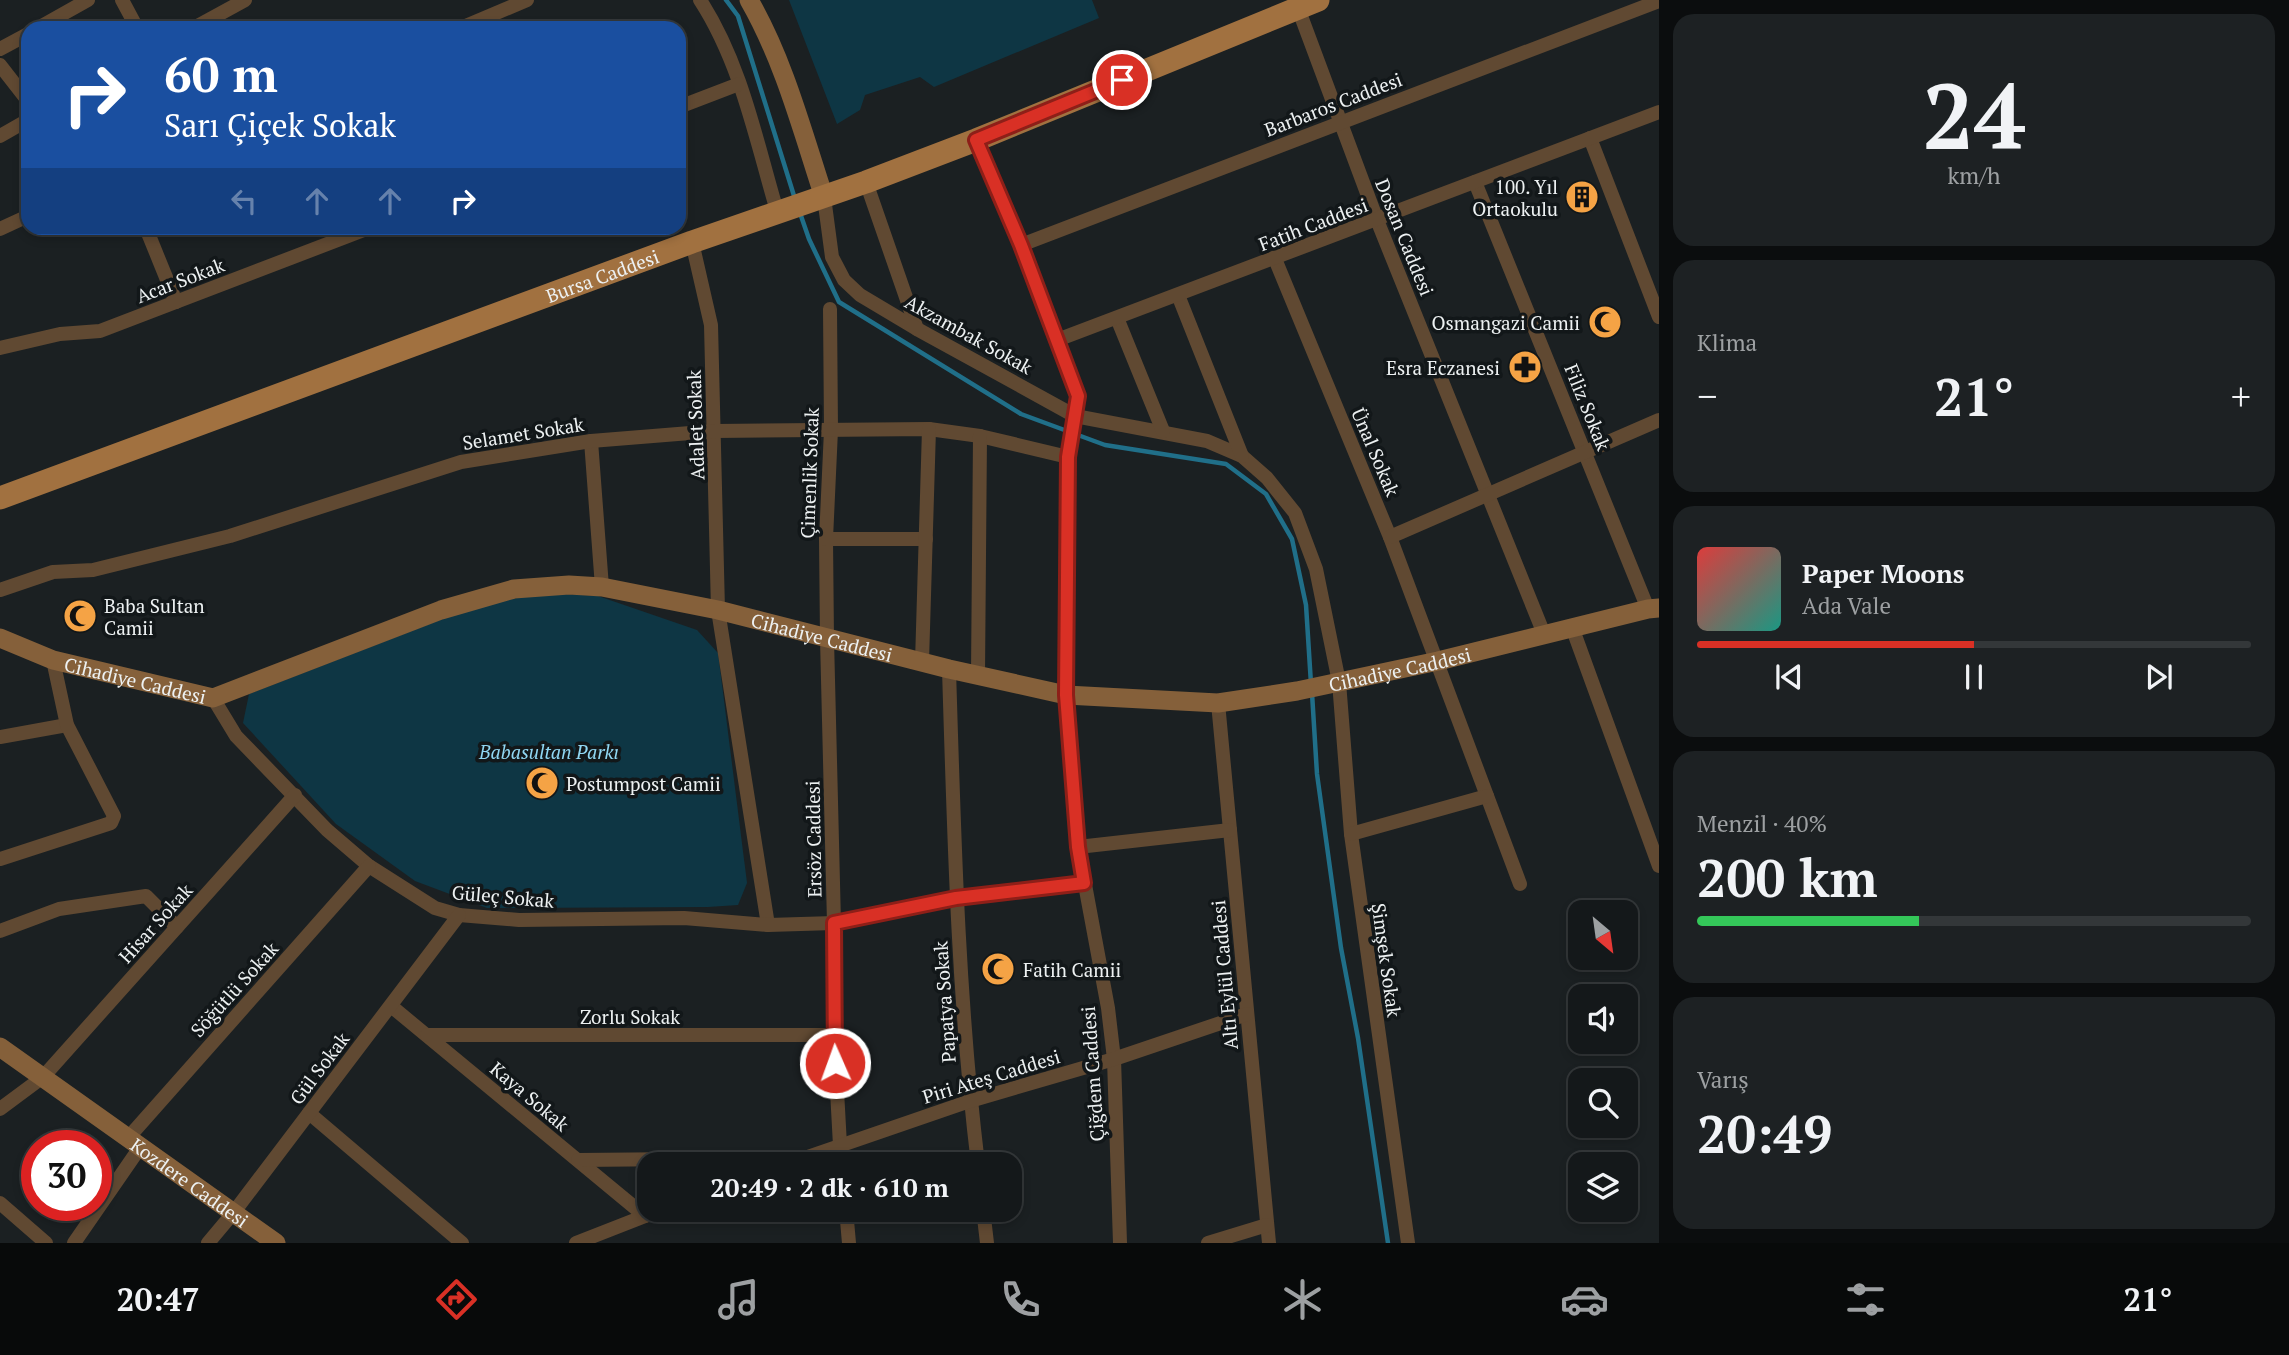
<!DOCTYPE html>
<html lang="tr">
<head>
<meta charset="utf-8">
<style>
	:root { --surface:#14181a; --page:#1d2123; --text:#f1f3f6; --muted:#9da0a2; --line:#333739; --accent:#d93025 }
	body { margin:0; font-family:"PT Serif",serif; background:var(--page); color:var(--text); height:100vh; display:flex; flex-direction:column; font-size:26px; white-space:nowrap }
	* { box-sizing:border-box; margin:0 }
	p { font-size:23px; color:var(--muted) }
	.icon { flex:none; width:38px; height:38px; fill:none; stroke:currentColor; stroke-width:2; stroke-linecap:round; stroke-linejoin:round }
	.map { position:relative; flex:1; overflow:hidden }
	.details { display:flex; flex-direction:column; gap:14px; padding:14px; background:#0b0d0e; width:630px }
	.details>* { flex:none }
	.banner { position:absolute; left:21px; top:21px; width:665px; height:214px; border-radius:21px; box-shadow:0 4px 10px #0003,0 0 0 2px var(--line); background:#1a4fa0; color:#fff; overflow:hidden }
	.needle { width:46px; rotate:151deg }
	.buttons { position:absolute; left:1568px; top:900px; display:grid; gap:14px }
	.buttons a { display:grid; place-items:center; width:70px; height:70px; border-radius:14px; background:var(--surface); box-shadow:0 4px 10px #0003,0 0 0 2px var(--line); font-size:35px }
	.speed { position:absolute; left:21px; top:1130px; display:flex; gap:14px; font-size:35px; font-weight:700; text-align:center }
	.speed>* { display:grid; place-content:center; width:91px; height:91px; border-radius:50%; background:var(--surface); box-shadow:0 4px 10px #0003,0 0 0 2px var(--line); line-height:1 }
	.speed .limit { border:10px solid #d22; background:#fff; color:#111 }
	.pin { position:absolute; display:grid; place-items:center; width:60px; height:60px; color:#fff; margin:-30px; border:4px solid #fff; border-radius:50%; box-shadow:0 2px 7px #0007 }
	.me { position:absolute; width:77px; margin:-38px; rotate:358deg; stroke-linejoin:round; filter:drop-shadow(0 0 5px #0008) }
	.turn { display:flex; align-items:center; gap:24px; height:147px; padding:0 28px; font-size:32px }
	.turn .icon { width:91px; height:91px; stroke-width:2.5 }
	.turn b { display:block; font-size:49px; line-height:60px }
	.lanes { display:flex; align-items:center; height:66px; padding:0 28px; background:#0003; justify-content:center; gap:35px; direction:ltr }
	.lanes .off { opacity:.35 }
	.big { font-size:52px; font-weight:600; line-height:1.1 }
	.details .widget { flex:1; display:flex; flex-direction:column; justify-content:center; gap:10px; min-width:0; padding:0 24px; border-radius:21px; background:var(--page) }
	.details .dial { align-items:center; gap:0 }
	.dial b { font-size:91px; line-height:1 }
	.song { display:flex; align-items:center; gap:21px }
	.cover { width:84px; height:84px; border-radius:10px; background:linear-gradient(135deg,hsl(0 70% 55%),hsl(170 70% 35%)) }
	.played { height:7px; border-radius:4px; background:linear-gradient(90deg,var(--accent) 50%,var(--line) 50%) }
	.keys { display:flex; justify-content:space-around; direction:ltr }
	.heat { display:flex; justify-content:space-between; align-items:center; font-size:38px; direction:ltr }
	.charge { height:10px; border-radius:5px; background:linear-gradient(90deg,#34c759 40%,var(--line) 0) }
	.trip { position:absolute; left:637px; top:1152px; width:385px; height:70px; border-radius:21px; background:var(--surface); box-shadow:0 4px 10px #0003,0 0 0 2px var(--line); font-weight:600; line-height:70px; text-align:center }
	.tabs { display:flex; height:112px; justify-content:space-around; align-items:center; background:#080a0a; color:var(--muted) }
	.tabs .icon { width:49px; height:49px }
	.tabs .on { color:var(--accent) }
	.tabs b { font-size:32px; color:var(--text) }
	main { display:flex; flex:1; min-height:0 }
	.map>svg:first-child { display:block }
	.green { fill:#0e3644 }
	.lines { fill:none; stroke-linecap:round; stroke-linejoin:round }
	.stream { stroke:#206f89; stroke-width:4.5 }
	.street { stroke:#604932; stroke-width:14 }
	.secondary { stroke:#85603a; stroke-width:19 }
	.primary { stroke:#a17140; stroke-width:23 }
	.route-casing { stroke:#8d1f18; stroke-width:18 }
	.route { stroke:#d93025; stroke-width:12 }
	.labels { text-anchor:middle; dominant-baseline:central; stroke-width:7; stroke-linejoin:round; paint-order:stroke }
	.street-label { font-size:19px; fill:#edf1f2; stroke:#121719 }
	.poi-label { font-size:19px; fill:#edf1f2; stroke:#121719; text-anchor:end }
	.park-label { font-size:19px; font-style:italic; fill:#90d7f3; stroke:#121719 }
</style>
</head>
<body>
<main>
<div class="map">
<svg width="1659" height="1243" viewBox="0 0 1659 1243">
	<rect width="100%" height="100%" fill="#1b2022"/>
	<g class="green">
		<path d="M789,0H1092L1099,18L934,87L920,77L865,95L860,110L837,124Z"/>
		<path d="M547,593L598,596L697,630L718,653L747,883L738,905L708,907L487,908L415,881L336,824L243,723L249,694L481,604Z"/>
	</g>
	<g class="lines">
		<g class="stream">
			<path d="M726,0L738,16L795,199"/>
			<path d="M800,213L809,239L839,302L1021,414L1105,445L1226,464L1266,494L1292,539L1306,605L1311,684"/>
			<path d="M1312,693L1317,774L1341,948L1358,1038L1388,1243"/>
		</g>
		<g class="street">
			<path d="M122,0L137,28"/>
			<path d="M700,0C741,63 756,140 777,211"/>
			<path d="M1298,8L1377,220L1544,634"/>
			<path d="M38,28L88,0"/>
			<path d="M194,28L245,0"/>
			<path d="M461,28L527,0"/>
			<path d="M0,49L28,34"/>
			<path d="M0,65L28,101"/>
			<path d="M679,107L739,84"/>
			<path d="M0,136L28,120"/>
			<path d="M1590,138L1659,317"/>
			<path d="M976,140L1021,245L1078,396L1068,457L1066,695L1078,847L1108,1008L1114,1059L1120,1243"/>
			<path d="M866,182L917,329"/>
			<path d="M1475,182L1648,609"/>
			<path d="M824,197L832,257L844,280L860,295L917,329L1075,416L1207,441L1242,456L1267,478L1295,513L1316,569L1339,682L1351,834L1408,1243"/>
			<path d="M146,228L176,302"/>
			<path d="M0,229L28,216"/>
			<path d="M692,242L711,325L718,610L768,925"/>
			<path d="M1021,245L1659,1"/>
			<path d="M1275,259L1390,537L1520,884"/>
			<path d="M1178,295L1242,456"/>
			<path d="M830,309L831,430L826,539L827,639L834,923V1035L841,1164"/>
			<path d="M1117,318L1163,431"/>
			<path d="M1057,340L1659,112"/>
			<path d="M0,348L60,334L100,331L369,228"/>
			<path d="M591,441L602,587"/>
			<path d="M1390,537L1659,420"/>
			<path d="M826,539H926"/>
			<path d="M0,590L53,572L93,570L230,536L461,462L591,441L715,431L929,429L980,436L1068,457"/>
			<path d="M1572,627L1659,866"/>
			<path d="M922,662L929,429"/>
			<path d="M949,669C954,834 958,999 978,1164"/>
			<path d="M978,675L980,436"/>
			<path d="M213,698L236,736L327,830L369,866L435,908L459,915L519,920L684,918L768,925L834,923L956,898L1084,883"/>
			<path d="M1218,703L1269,1243"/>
			<path d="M0,737L67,725"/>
			<path d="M1351,834L1487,796"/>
			<path d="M1078,847L1230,830"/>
			<path d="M0,859L111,823L114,816L67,725L53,660"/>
			<path d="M0,931L59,909L146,896L177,927"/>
			<path d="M391,1006L645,1216"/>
			<path d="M427,1035H834"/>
			<path d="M0,1109L43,1077L295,795"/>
			<path d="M309,1113L462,1243"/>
			<path d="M128,1138L369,866"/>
			<path d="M578,1160L798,1158"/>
			<path d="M787,1164L970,1101L1114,1059L1247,1014"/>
			<path d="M0,1203L46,1243"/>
			<path d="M846,1209L849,1243"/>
			<path d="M983,1209L987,1243"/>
			<path d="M74,1243L141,1146"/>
			<path d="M208,1243L234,1212L459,915"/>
			<path d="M576,1243L663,1209"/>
			<path d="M1208,1243L1267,1225"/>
		</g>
		<g class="secondary">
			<path d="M749,0C784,61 802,130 824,197"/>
			<path id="s1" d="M0,638L53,660L213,698L441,610L514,589L569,585L602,587L718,610L949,669L1066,695L1218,703L1297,691L1438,661L1648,609L1659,608"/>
			<path id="s2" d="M0,1047L276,1243"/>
		</g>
		<path class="primary" id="s3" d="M0,498L692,242L866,182L976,140L1318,0"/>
	</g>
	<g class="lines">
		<defs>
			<path id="route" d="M835,1063L834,923L956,898L1084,883L1078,847L1066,695L1068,457L1078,396L1021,245L976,140L1122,80"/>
		</defs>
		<use href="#route" class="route-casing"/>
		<use href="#route" class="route"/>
	</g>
	<defs>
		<symbol id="building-disc" viewBox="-11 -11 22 22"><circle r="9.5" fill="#f5a345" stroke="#121719"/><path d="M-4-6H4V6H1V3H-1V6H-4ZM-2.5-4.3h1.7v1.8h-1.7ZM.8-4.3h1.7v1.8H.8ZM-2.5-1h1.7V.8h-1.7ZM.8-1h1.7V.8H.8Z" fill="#111"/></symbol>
		<symbol id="mosque-disc" viewBox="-11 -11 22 22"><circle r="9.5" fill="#f5a345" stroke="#121719"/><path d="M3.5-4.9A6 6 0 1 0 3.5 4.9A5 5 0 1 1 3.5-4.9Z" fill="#111"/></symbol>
		<symbol id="pharmacy-disc" viewBox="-11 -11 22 22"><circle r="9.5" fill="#f5a345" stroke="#121719"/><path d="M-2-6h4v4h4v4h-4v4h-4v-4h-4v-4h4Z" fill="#111"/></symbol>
	</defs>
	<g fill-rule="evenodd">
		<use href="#building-disc" x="1563" y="178" width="38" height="38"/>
		<use href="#mosque-disc" x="1586" y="303" width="38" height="38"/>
		<use href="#pharmacy-disc" x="1506" y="348" width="38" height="38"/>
		<use href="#mosque-disc" x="61" y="597" width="38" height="38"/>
		<use href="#mosque-disc" x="523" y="764" width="38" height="38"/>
		<use href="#mosque-disc" x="979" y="950" width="38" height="38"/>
	</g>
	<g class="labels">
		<g class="street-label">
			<text transform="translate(1333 104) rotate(-21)">Barbaros Caddesi</text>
			<text transform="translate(1313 224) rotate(-21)">Fatih Caddesi</text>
			<text transform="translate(1405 237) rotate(68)">Dosan Caddesi</text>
			<text stroke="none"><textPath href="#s3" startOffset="642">Bursa Caddesi</textPath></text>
			<text transform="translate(180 280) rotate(-21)">Acar Sokak</text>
			<text transform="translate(969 334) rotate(29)">Akzambak Sokak</text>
			<text transform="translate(1588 407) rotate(68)">Filiz Sokak</text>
			<text transform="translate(695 425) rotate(-92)">Adalet Sokak</text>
			<text transform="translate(523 433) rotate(-9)">Selamet Sokak</text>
			<text transform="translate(1376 452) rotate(67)">Ünal Sokak</text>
			<text transform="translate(809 473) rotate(-88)">Çimenlik Sokak</text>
			<text stroke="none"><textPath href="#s1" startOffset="856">Cihadiye Caddesi</textPath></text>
			<text stroke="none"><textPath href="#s1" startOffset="1444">Cihadiye Caddesi</textPath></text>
			<text stroke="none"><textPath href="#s1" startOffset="142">Cihadiye Caddesi</textPath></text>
			<text transform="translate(813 839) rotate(-91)">Ersöz Caddesi</text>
			<text transform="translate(503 896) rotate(5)">Güleç Sokak</text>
			<text transform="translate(155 923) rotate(-48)">Hisar Sokak</text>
			<text transform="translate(1387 960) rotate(82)">Şimşek Sokak</text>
			<text transform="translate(1224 975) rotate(-95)">Altı Eylül Caddesi</text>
			<text transform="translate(234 989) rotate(-48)">Söğütlü Sokak</text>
			<text transform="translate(944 1002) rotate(-94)">Papatya Sokak</text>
			<text x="630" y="1016">Zorlu Sokak</text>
			<text transform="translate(319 1068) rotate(-53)">Gül Sokak</text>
			<text transform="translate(1092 1074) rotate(-94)">Çiğdem Caddesi</text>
			<text transform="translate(991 1076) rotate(-17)">Piri Ateş Caddesi</text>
			<text transform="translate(530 1096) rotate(40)">Kaya Sokak</text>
			<text stroke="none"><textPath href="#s2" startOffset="233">Kozdere Caddesi</textPath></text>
		</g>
		<g class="poi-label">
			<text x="1558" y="186">100. Yıl<tspan x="1558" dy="22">Ortaokulu</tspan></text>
			<text x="1580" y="322">Osmangazi Camii</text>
			<text x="1500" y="367">Esra Eczanesi</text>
			<text x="104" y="605" text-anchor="start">Baba Sultan<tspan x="104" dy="22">Camii</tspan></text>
			<text x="566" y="783" text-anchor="start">Postumpost Camii</text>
			<text x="1023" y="969" text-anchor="start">Fatih Camii</text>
		</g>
		<g class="park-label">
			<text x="549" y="751">Babasultan Parkı</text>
		</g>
	</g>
</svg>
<div class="buttons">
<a><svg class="needle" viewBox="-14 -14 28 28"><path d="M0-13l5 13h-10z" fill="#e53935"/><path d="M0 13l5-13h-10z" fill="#9da0a2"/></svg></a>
<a><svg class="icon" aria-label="sound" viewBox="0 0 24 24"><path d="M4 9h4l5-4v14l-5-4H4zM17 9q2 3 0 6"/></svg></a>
<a><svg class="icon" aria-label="search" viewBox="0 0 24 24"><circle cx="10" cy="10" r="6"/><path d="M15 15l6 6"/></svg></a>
<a><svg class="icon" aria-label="layers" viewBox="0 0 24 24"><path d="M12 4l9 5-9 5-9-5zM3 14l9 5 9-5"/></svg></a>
</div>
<div class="speed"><div class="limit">30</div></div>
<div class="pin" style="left:1122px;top:80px;background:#d93025"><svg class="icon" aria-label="arrive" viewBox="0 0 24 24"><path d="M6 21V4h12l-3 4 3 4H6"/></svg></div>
<svg class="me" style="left:835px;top:1063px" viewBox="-20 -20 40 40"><circle r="17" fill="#d93025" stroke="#fff" stroke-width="3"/><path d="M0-11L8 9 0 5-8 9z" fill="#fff"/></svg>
<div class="trip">20:49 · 2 dk · 610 m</div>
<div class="banner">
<div class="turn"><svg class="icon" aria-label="right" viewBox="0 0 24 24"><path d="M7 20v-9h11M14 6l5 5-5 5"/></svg><div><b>60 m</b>Sarı Çiçek Sokak</div></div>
<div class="lanes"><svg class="icon off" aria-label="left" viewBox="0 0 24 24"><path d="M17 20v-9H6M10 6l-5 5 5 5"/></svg><svg class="icon off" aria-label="ahead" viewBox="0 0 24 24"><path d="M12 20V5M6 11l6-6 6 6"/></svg><svg class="icon off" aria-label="ahead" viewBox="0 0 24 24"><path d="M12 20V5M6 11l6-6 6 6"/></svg><svg class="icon" aria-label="right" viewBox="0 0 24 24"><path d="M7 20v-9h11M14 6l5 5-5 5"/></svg></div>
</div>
</div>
<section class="details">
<div class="widget dial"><b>24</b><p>km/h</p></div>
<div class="widget"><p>Klima</p>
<div class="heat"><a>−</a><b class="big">21°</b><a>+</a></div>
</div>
<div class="widget">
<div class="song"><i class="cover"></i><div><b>Paper Moons</b><p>Ada Vale</p></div></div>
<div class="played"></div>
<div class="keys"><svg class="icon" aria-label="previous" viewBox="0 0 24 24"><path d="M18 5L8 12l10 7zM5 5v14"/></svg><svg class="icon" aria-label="pause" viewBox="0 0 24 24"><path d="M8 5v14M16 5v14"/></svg><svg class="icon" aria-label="next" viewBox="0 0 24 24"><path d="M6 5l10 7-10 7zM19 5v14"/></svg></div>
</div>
<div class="widget"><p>Menzil · 40%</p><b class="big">200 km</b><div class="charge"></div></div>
<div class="widget"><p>Varış</p><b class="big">20:49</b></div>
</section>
</main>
<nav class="tabs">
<b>20:47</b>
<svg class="icon on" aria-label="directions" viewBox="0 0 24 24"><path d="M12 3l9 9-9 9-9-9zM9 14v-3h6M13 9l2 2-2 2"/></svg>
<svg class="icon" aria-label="music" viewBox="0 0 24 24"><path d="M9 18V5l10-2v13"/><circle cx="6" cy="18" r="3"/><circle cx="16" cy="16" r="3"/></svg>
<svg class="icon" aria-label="phone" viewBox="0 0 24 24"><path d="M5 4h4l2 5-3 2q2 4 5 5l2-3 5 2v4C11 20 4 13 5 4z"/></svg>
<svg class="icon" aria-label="climate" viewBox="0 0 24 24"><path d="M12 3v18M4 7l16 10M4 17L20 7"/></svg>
<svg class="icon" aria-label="car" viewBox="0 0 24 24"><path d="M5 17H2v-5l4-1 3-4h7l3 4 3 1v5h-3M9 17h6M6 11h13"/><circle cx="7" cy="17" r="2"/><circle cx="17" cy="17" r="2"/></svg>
<svg class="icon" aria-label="filters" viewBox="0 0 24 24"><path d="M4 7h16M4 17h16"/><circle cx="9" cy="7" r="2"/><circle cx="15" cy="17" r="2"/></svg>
<b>21°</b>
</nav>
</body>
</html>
